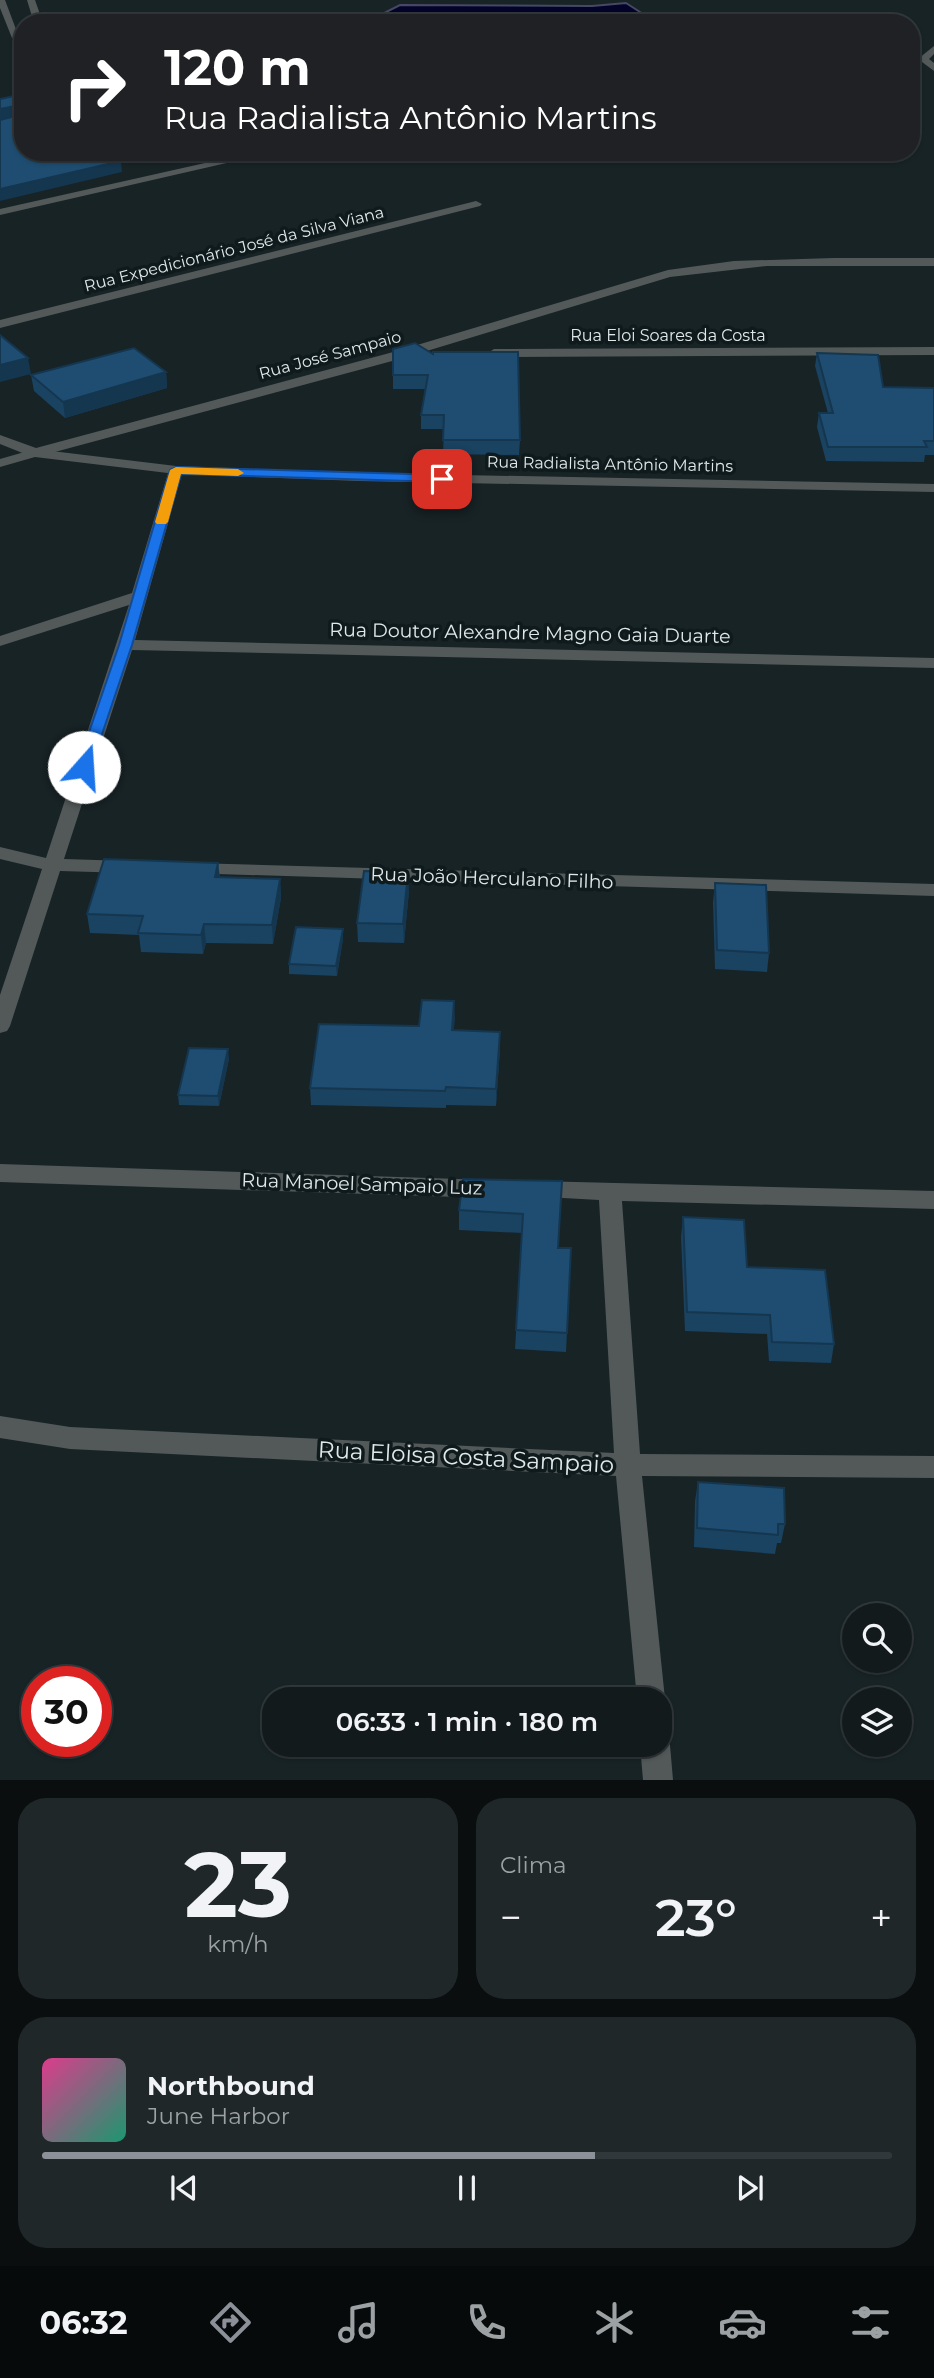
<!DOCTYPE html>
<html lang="pt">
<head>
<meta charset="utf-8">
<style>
	:root { --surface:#121a1c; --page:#1f2729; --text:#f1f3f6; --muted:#9ca1a3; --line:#31383b; --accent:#8c9099 }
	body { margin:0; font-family:Montserrat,sans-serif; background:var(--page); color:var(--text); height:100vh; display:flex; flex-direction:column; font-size:26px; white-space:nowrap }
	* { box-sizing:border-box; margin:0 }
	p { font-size:23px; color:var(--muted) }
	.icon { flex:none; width:38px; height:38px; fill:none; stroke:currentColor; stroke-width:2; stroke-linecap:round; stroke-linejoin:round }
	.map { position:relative; height:1780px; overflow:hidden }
	.drawer { display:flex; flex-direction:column; gap:18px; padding:18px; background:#0a0e0f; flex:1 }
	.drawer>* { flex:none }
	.hud { position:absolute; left:14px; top:14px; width:906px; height:147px; border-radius:28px; box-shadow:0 2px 5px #0004,0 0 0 2px var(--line); background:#202124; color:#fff; overflow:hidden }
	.buttons { position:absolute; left:842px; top:1603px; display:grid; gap:14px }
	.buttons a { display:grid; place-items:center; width:70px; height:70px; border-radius:50%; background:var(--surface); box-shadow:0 2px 5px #0004,0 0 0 2px var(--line); font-size:35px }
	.speed { position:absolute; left:21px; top:1666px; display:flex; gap:14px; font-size:35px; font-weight:700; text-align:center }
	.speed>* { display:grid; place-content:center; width:91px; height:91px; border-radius:50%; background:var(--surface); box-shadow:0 2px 5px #0004,0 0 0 2px var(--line); line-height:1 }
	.speed .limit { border:10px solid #d22; background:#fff; color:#111 }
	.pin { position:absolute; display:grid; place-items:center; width:60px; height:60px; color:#fff; margin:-30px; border-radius:14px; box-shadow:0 4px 10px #0006 }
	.me { position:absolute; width:77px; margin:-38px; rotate:19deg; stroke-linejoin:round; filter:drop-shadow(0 0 5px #0008) }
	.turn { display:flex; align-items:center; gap:24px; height:147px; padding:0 35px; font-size:32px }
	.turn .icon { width:91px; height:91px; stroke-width:2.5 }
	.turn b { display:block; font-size:49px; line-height:60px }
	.big { font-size:52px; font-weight:600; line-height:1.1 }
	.drawer .widget { flex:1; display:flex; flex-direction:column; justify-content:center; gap:10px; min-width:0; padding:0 24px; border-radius:28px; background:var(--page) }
	.drawer .dial { align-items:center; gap:0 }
	.dial b { font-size:91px; line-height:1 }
	.song { display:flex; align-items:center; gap:21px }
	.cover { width:84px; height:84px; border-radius:10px; background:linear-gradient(135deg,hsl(330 70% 55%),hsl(160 70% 35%)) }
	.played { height:7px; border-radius:4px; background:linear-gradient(90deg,var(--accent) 65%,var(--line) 65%) }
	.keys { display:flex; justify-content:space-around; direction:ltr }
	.heat { display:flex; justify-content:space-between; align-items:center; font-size:38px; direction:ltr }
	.drawer .tiles { flex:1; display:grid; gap:18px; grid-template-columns:1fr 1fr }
	.widget:last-child { grid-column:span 2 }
	.trip { position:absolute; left:262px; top:1687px; width:410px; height:70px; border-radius:28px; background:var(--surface); box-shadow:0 2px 5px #0004,0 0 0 2px var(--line); font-weight:600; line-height:70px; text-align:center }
	.dock { display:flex; height:112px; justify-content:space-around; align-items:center; background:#070a0b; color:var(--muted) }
	.dock .icon { width:49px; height:49px }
	.dock .selected { color:var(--accent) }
	.dock b { font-size:32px; color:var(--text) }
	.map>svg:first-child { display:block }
	.water { fill:#03032a; stroke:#464864; stroke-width:2 }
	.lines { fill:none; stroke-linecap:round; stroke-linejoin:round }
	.minor { fill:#535959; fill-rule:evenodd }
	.tertiary { fill:#535959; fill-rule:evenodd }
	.wall { fill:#1a4261 }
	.shaded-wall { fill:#15364f }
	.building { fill:#1e4d71; stroke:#15364f; stroke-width:2 }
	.route { fill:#1a73e8; stroke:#114b97; stroke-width:2 }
	.slow { fill:#f59e0b }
	.labels { text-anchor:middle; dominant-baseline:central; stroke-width:7; stroke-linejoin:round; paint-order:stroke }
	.far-street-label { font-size:16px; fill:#e1e8ea; stroke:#0f1a1d }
	.street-label { font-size:19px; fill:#e1e8ea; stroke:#0f1a1d }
	.near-street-label { font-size:23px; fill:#e1e8ea; stroke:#0f1a1d }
</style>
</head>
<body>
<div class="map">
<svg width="934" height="1780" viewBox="0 0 934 1780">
	<rect width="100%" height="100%" fill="#182326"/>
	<path class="water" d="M626,3L657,23H381L380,15L400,5L592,6Z"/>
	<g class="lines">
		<g class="minor">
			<path d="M0,0H5L20,40L12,38L0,8Z"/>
			<path d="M27,0H35L43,23H34Z"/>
			<path d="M934,46V54L929,59L934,63V71L918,59Z"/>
			<path d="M254,152H274L0,215V209Z"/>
			<path d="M476,201L482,204L480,206L0,328V320Z"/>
			<path d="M834,258H934V266H767L670,277L407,357L40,456H30L0,444V435L36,448L397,351L668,270L734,261Z"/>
			<path d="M934,347V355L494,357L488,353L494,349Z"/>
			<path d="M176,466L183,470L135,640L934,658V668L132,650L64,859L128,861L135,863L137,867L135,871L128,873L60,871L10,1026L7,1031L0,1033V995L42,869L0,859V847L46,858L129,605L0,646V636L132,593L169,470Z"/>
			<path d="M193,863L934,884V896L186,873L183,869L186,865Z"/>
			<path d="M0,1164L489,1180L497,1183L500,1189L497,1195L489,1198L0,1182Z"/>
			<path d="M536,1181L934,1191V1209L622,1201L640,1454L934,1456V1478L642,1476L665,1699L661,1709L660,1699H637L616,1476L70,1449L0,1438V1416L70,1427L614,1453L599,1200L528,1196L525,1190L528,1184Z"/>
			<path d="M660,1733L665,1735L670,1745L673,1780H643L640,1745H660Z"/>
		</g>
		<path class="tertiary" d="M35,449L176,466L359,473L934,484V492L359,481L176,474L35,457L0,467V459Z"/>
	</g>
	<g class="wall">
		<path d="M393,349L520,440L519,455L443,454L444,429H421V415L425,389H393Z"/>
		<path d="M817,353L883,387L934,388V455H925L924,462L826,461L817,427L819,413H828L815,366Z"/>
		<path d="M166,372L167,388L65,418L34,391L31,375Z"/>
		<path d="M218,863L220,877L280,879L281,898L273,944L206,943L203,954L141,952L139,935L90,933L87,914Z"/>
		<path d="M715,883L769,953L767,972L715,969L713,902Z"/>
		<path d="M409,891L404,943L358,942L357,923Z"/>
		<path d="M343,929V939L337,976L289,974V964Z"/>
		<path d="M454,1001L453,1030L500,1049L496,1106L446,1105V1108L311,1105L310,1088L419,1026Z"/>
		<path d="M229,1059L219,1106L179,1105L178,1095Z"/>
		<path d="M562,1181L558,1248H571L566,1352L515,1349L522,1233L459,1230V1210Z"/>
		<path d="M683,1217L747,1267L834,1344L831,1363L769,1361L767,1334L685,1331L681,1237Z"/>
		<path d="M698,1482L785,1524L781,1543H777L775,1554L694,1547L695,1501Z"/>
	</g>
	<g class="shaded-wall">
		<path d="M21,105L23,115L0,120V109Z"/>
		<path d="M121,161L122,172L0,201V189Z"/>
		<path d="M28,358L31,374L0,382V365Z"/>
		<path d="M166,372L167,388L65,418L63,402Z"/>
		<path d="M218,863L220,882L215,877Z"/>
		<path d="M408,872L409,891L404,943L403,924Z"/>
		<path d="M280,879L281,898L273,944L272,925Z"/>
		<path d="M204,924L206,943L203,954L201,935Z"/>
		<path d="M343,929V939L337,976L336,966Z"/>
		<path d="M454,1001L455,1019L452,1048V1030Z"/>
		<path d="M500,1032V1049L496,1106V1089Z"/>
		<path d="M228,1049L229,1059L219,1106L218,1096Z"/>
	</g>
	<g class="building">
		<path d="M23,94V110L21,105L0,109V99Z"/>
		<path d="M23,114V152H108L121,161L0,189V120Z"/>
		<path d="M0,335L28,358L0,365Z"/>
		<path d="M415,343L433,354V352H518L520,440H443L444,415H421L428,375H393V349Z"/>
		<path d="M134,348L166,372L63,402L31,375Z"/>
		<path d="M817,353L878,355L883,387L934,388V441H924L927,447H828L819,413H833Z"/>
		<path d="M104,859L218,863L215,877L280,879L272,925L204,924L201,935L138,933L143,916L87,914Z"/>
		<path d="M364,871L408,872L403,924L357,923Z"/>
		<path d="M715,883L766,885L769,953L717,950Z"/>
		<path d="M296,927L343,929L336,966L289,964Z"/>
		<path d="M422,1000L454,1001L452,1030L500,1032L496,1089L446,1087L445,1091L310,1088L319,1024L419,1026Z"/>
		<path d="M189,1048L228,1049L218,1096L178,1095Z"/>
		<path d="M463,1179L562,1181L558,1248H571L567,1333L516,1330L523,1214L459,1210Z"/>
		<path d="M683,1217L744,1220L747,1267L825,1270L834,1344L772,1342L770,1315L687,1312Z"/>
		<path d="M698,1482L784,1488L785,1524H778V1535L697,1528Z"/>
	</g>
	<path class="route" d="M176,467L442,475L447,479L442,482L181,474L132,645L91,767L89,770H79L77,767L119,645L170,470Z"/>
	<path class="slow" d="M176,467L238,469L244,473L238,476L181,474L168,522L166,524H157L155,522L170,470Z"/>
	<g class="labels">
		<g class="far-street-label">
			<text transform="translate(234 249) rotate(-14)">Rua Expedicionário José da Silva Viana</text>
			<text x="668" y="335">Rua Eloi Soares da Costa</text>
			<text transform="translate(330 355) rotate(-15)">Rua José Sampaio</text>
			<text transform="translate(610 464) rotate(1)">Rua Radialista Antônio Martins</text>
		</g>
		<g class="street-label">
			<text transform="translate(530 633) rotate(1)">Rua Doutor Alexandre Magno Gaia Duarte</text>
			<text transform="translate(492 878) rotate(2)">Rua João Herculano Filho</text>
			<text transform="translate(362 1184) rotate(2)">Rua Manoel Sampaio Luz</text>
		</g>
		<g class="near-street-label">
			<text transform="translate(466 1457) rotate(3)">Rua Eloisa Costa Sampaio</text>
		</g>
	</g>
</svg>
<div class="buttons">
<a><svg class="icon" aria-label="search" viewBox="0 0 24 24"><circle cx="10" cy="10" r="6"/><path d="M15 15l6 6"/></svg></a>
<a><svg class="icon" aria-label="layers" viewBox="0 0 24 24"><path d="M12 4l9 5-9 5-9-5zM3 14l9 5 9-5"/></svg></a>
</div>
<div class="speed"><div class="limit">30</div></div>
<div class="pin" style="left:442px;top:479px;background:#d93025"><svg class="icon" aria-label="arrive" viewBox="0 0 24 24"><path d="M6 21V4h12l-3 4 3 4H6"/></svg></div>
<svg class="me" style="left:84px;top:767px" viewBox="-20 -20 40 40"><circle r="19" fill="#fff"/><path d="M0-13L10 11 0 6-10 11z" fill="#1a73e8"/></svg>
<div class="trip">06:33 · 1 min · 180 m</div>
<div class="hud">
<div class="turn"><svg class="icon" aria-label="right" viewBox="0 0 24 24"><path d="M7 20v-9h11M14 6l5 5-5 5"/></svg><div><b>120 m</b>Rua Radialista Antônio Martins</div></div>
</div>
</div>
<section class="drawer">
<div class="tiles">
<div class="widget dial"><b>23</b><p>km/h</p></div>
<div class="widget"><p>Clima</p>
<div class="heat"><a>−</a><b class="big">23°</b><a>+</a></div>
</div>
<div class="widget">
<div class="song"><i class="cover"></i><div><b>Northbound</b><p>June Harbor</p></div></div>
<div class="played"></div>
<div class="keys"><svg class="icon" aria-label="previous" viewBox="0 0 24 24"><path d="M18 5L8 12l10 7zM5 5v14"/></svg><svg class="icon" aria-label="pause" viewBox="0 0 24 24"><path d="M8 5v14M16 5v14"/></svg><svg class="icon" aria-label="next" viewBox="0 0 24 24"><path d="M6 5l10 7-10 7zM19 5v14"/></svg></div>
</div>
</div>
</section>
<nav class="dock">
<b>06:32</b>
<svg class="icon selected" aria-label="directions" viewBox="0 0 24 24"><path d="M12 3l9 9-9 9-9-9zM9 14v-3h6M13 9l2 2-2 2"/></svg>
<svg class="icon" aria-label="music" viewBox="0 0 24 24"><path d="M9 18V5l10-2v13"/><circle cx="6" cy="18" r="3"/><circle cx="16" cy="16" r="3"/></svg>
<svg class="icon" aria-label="phone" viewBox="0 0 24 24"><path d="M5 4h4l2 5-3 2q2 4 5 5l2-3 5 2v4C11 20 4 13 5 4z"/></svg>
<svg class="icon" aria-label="climate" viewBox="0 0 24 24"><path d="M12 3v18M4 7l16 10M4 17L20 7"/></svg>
<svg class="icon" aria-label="car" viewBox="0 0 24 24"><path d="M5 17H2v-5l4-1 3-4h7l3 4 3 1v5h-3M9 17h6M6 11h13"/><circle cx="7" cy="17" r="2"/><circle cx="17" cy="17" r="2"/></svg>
<svg class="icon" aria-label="filters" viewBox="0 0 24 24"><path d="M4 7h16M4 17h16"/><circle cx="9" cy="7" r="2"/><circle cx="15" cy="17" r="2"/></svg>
</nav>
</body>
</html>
